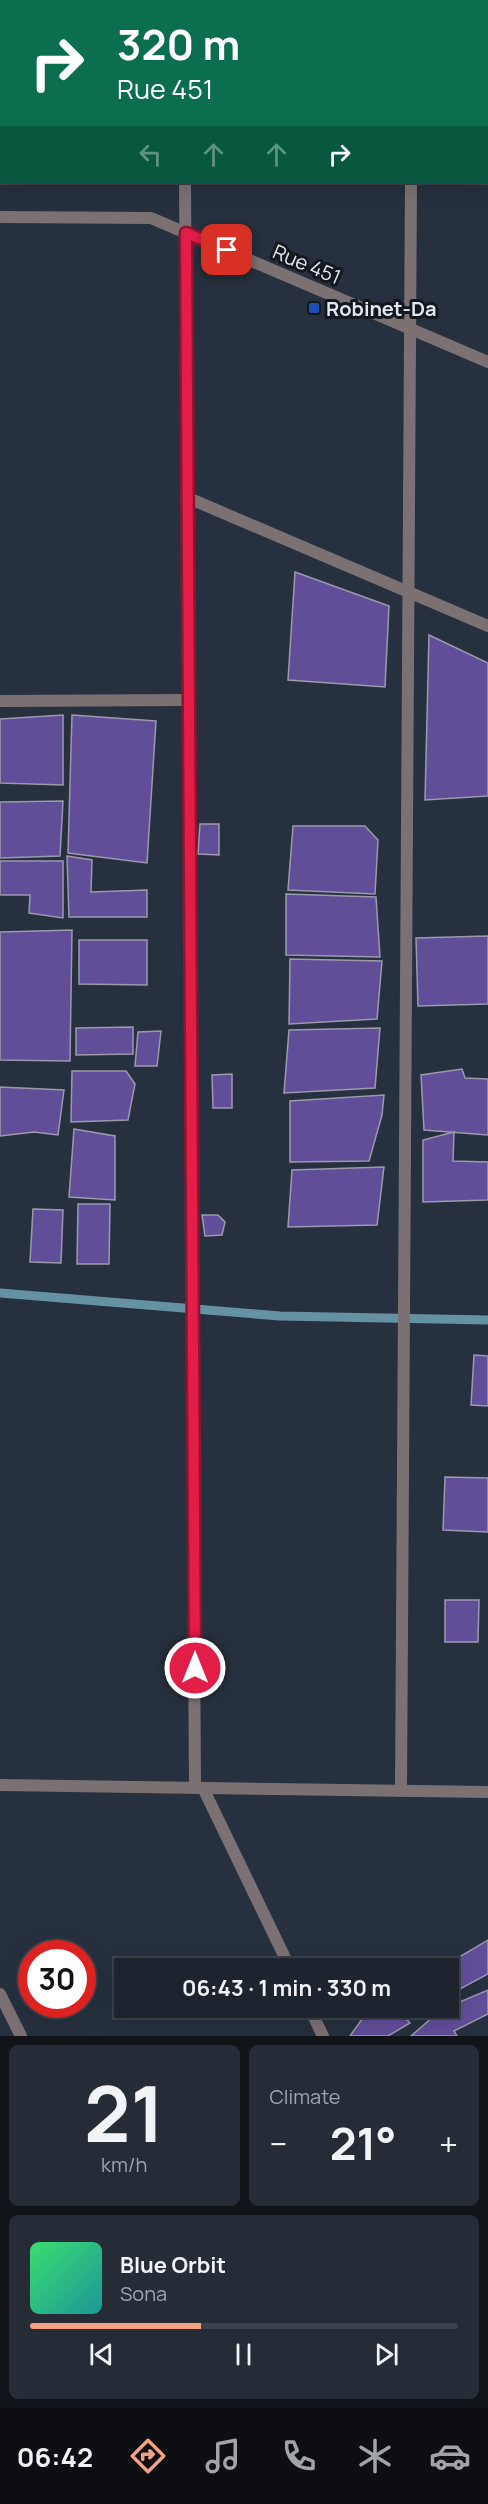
<!DOCTYPE html>
<html lang="en">
<head>
<meta charset="utf-8">
<style>
	:root { --surface:#1d242e; --page:#252c36; --text:#f1f3f6; --muted:#a0a4aa; --line:#3b414a; --accent:#f2a07f }
	body { margin:0; font-family:Manrope,sans-serif; background:var(--page); color:var(--text); height:100vh; display:flex; flex-direction:column; font-size:22px; white-space:nowrap }
	* { box-sizing:border-box; margin:0 }
	p { font-size:20px; color:var(--muted) }
	.icon { flex:none; width:33px; height:33px; fill:none; stroke:currentColor; stroke-width:2; stroke-linecap:round; stroke-linejoin:round }
	.map { position:relative; height:2036px; overflow:hidden }
	.sheet { display:flex; flex-direction:column; gap:9px; padding:9px; background:#101419; flex:1 }
	.sheet>* { flex:none }
	.banner { position:absolute; left:0px; top:0px; width:489px; height:183px; box-shadow:0 6px 24px #0002,0 0 0 2px var(--line); background:#0b6e4f; color:#fff; overflow:hidden }
	.speed { position:absolute; left:18px; top:1940px; display:flex; gap:12px; font-size:30px; font-weight:700; text-align:center }
	.speed>* { display:grid; place-content:center; width:78px; height:78px; border-radius:50%; background:var(--surface); box-shadow:0 6px 24px #0002,0 0 0 2px var(--line); line-height:1 }
	.speed .limit { border:9px solid #d22; background:#fff; color:#111 }
	.pin { position:absolute; display:grid; place-items:center; width:51px; height:51px; color:#fff; margin:-26px; border-radius:12px; box-shadow:0 3px 9px #0006 }
	.me { position:absolute; width:66px; margin:-33px; rotate:0deg; stroke-linejoin:round; filter:drop-shadow(0 0 4px #0008) }
	.turn { display:flex; align-items:center; gap:21px; height:126px; padding:0 18px; font-size:27px }
	.turn .icon { width:78px; height:78px; stroke-width:2.5 }
	.turn b { display:block; font-size:42px; line-height:51px }
	.lanes { display:flex; align-items:center; height:57px; padding:0 18px; background:#0003; justify-content:center; gap:30px; direction:ltr }
	.lanes .off { opacity:.35 }
	.big { font-size:45px; font-weight:700; line-height:1.1 }
	.sheet .widget { flex:1; display:flex; flex-direction:column; justify-content:center; gap:9px; min-width:0; padding:0 21px; border-radius:9px; background:var(--page) }
	.sheet .dial { align-items:center; gap:0 }
	.dial b { font-size:78px; line-height:1 }
	.song { display:flex; align-items:center; gap:18px }
	.cover { width:72px; height:72px; border-radius:9px; background:linear-gradient(135deg,hsl(140 70% 55%),hsl(180 70% 35%)) }
	.played { height:6px; border-radius:3px; background:linear-gradient(90deg,var(--accent) 40%,var(--line) 40%) }
	.keys { display:flex; justify-content:space-around; direction:ltr }
	.heat { display:flex; justify-content:space-between; align-items:center; font-size:33px; direction:ltr }
	.sheet .tiles { flex:1; display:grid; gap:9px; grid-template-columns:1fr 1fr }
	.widget:last-child { grid-column:span 2 }
	.trip { position:absolute; left:114px; top:1958px; width:345px; height:60px; border-radius:0px; background:var(--surface); box-shadow:0 6px 24px #0002,0 0 0 2px var(--line); font-weight:700; line-height:60px; text-align:center }
	.menu { display:flex; height:96px; justify-content:space-around; align-items:center; background:#0c0e12; color:var(--muted) }
	.menu .icon { width:42px; height:42px }
	.menu .current { color:var(--accent) }
	.menu b { font-size:27px; color:var(--text) }
	.map>svg:first-child { display:block }
	.lines { fill:none; stroke-linecap:round; stroke-linejoin:round }
	.stream { stroke:#6492a3; stroke-width:9 }
	.building { fill:#604e99; stroke:#9c99ad; stroke-width:1.5 }
	.minor { stroke:#7b7173; stroke-width:12 }
	.route-casing { stroke:#92132f; stroke-width:15 }
	.route { stroke:#e11d48; stroke-width:10 }
	.transit-dot { fill:#1a4fb4; stroke:#13181e; stroke-width:2 }
	.labels { text-anchor:middle; dominant-baseline:central; stroke-width:6; stroke-linejoin:round; paint-order:stroke }
	.street-label { font-size:20px; fill:#e1e7f1; stroke:#13181e }
	.poi-label { font-size:20px; font-weight:bold; fill:#e1e7f1; stroke:#13181e; text-anchor:start }
</style>
</head>
<body>
<div class="map">
<svg width="488" height="2036" viewBox="0 0 488 2036">
	<rect width="100%" height="100%" fill="#27303e"/>
	<g class="lines">
		<path class="stream" d="M0,1293L280,1316L488,1320"/>
	</g>
	<g class="building">
		<path d="M295,572L389,606L385,687L288,680Z"/>
		<path d="M429,635L488,663V796L425,800Z"/>
		<path d="M63,715V785L0,783V719Z"/>
		<path d="M72,715L156,721L147,863L68,853Z"/>
		<path d="M63,801L60,856L0,858V802Z"/>
		<path d="M200,824H219V855L198,854Z"/>
		<path d="M293,826H365L378,840L375,894L288,890Z"/>
		<path d="M67,856L92,860L91,892L147,890V917H69Z"/>
		<path d="M0,861H63V918L29,913L30,895H0Z"/>
		<path d="M286,894L376,897L380,957L286,955Z"/>
		<path d="M72,930L70,1061L0,1060V932Z"/>
		<path d="M488,936V1004L418,1006L416,938Z"/>
		<path d="M79,940H147V985L79,984Z"/>
		<path d="M290,959L382,961L377,1019L289,1024Z"/>
		<path d="M133,1027V1054L76,1055V1028Z"/>
		<path d="M380,1028L375,1088L284,1093L289,1030Z"/>
		<path d="M161,1031L157,1066H135L138,1032Z"/>
		<path d="M462,1069L465,1078L488,1079V1135L424,1130L421,1075Z"/>
		<path d="M72,1071H126L135,1084L128,1120L71,1122Z"/>
		<path d="M232,1074V1108H213L212,1075Z"/>
		<path d="M0,1087L64,1090L58,1135L34,1132L0,1136Z"/>
		<path d="M384,1095L382,1115L369,1161L290,1162V1101Z"/>
		<path d="M74,1129L115,1136V1200L69,1197Z"/>
		<path d="M454,1132L453,1161L488,1162V1200L423,1202V1140Z"/>
		<path d="M384,1167L377,1225L288,1227L292,1170Z"/>
		<path d="M78,1204H110L109,1264H77Z"/>
		<path d="M33,1209L63,1210L61,1263L30,1262Z"/>
		<path d="M202,1215H218L225,1222L222,1235L205,1236Z"/>
		<path d="M474,1355L488,1356V1406L471,1405Z"/>
		<path d="M445,1477L488,1478V1532L443,1530Z"/>
		<path d="M445,1600H479L478,1642H445Z"/>
		<path d="M488,1940V1974L460,1989L449,1963Z"/>
		<path d="M488,1990V2014L454,2031L457,2036H411L441,2010Z"/>
		<path d="M385,2007H396L410,2023L388,2036H350L362,2019Z"/>
	</g>
	<g class="lines">
		<g class="minor">
			<path d="M183,0V2"/>
			<path d="M412,2V0"/>
			<path d="M185,182L195,1788"/>
			<path d="M0,217L151,218L488,362"/>
			<path d="M186,497L488,626"/>
			<path d="M0,701L188,700"/>
			<path d="M0,1785L488,1792"/>
			<path d="M203,1788L290,1968"/>
			<path d="M401,1791L411,182"/>
			<path d="M0,1994L21,2036"/>
			<path d="M309,2007L323,2036"/>
		</g>
	</g>
	<g class="lines">
		<defs>
			<path id="route" d="M195,1668L186,233L227,250"/>
		</defs>
		<use href="#route" class="route-casing"/>
		<use href="#route" class="route"/>
	</g>
	<rect class="transit-dot" x="308" y="302" width="12" height="12" rx="3"/>
	<g class="labels">
		<g class="street-label">
			<text transform="translate(307 264) rotate(23)">Rue 451</text>
		</g>
		<g class="poi-label">
			<text x="326" y="308">Robinet-Da</text>
		</g>
	</g>
</svg>
<div class="speed"><div class="limit">30</div></div>
<div class="pin" style="left:227px;top:250px;background:#d93025"><svg class="icon" aria-label="arrive" viewBox="0 0 24 24"><path d="M6 21V4h12l-3 4 3 4H6"/></svg></div>
<svg class="me" style="left:195px;top:1668px" viewBox="-20 -20 40 40"><circle r="17" fill="#e11d48" stroke="#fff" stroke-width="3"/><path d="M0-11L8 9 0 5-8 9z" fill="#fff"/></svg>
<div class="trip">06:43 · 1 min · 330 m</div>
<div class="banner">
<div class="turn"><svg class="icon" aria-label="right" viewBox="0 0 24 24"><path d="M7 20v-9h11M14 6l5 5-5 5"/></svg><div><b>320 m</b>Rue 451</div></div>
<div class="lanes"><svg class="icon off" aria-label="left" viewBox="0 0 24 24"><path d="M17 20v-9H6M10 6l-5 5 5 5"/></svg><svg class="icon off" aria-label="ahead" viewBox="0 0 24 24"><path d="M12 20V5M6 11l6-6 6 6"/></svg><svg class="icon off" aria-label="ahead" viewBox="0 0 24 24"><path d="M12 20V5M6 11l6-6 6 6"/></svg><svg class="icon" aria-label="right" viewBox="0 0 24 24"><path d="M7 20v-9h11M14 6l5 5-5 5"/></svg></div>
</div>
</div>
<section class="sheet">
<div class="tiles">
<div class="widget dial"><b>21</b><p>km/h</p></div>
<div class="widget"><p>Climate</p>
<div class="heat"><a>−</a><b class="big">21°</b><a>+</a></div>
</div>
<div class="widget">
<div class="song"><i class="cover"></i><div><b>Blue Orbit</b><p>Sona</p></div></div>
<div class="played"></div>
<div class="keys"><svg class="icon" aria-label="previous" viewBox="0 0 24 24"><path d="M18 5L8 12l10 7zM5 5v14"/></svg><svg class="icon" aria-label="pause" viewBox="0 0 24 24"><path d="M8 5v14M16 5v14"/></svg><svg class="icon" aria-label="next" viewBox="0 0 24 24"><path d="M6 5l10 7-10 7zM19 5v14"/></svg></div>
</div>
</div>
</section>
<nav class="menu">
<b>06:42</b>
<svg class="icon current" aria-label="directions" viewBox="0 0 24 24"><path d="M12 3l9 9-9 9-9-9zM9 14v-3h6M13 9l2 2-2 2"/></svg>
<svg class="icon" aria-label="music" viewBox="0 0 24 24"><path d="M9 18V5l10-2v13"/><circle cx="6" cy="18" r="3"/><circle cx="16" cy="16" r="3"/></svg>
<svg class="icon" aria-label="phone" viewBox="0 0 24 24"><path d="M5 4h4l2 5-3 2q2 4 5 5l2-3 5 2v4C11 20 4 13 5 4z"/></svg>
<svg class="icon" aria-label="climate" viewBox="0 0 24 24"><path d="M12 3v18M4 7l16 10M4 17L20 7"/></svg>
<svg class="icon" aria-label="car" viewBox="0 0 24 24"><path d="M5 17H2v-5l4-1 3-4h7l3 4 3 1v5h-3M9 17h6M6 11h13"/><circle cx="7" cy="17" r="2"/><circle cx="17" cy="17" r="2"/></svg>
</nav>
</body>
</html>
